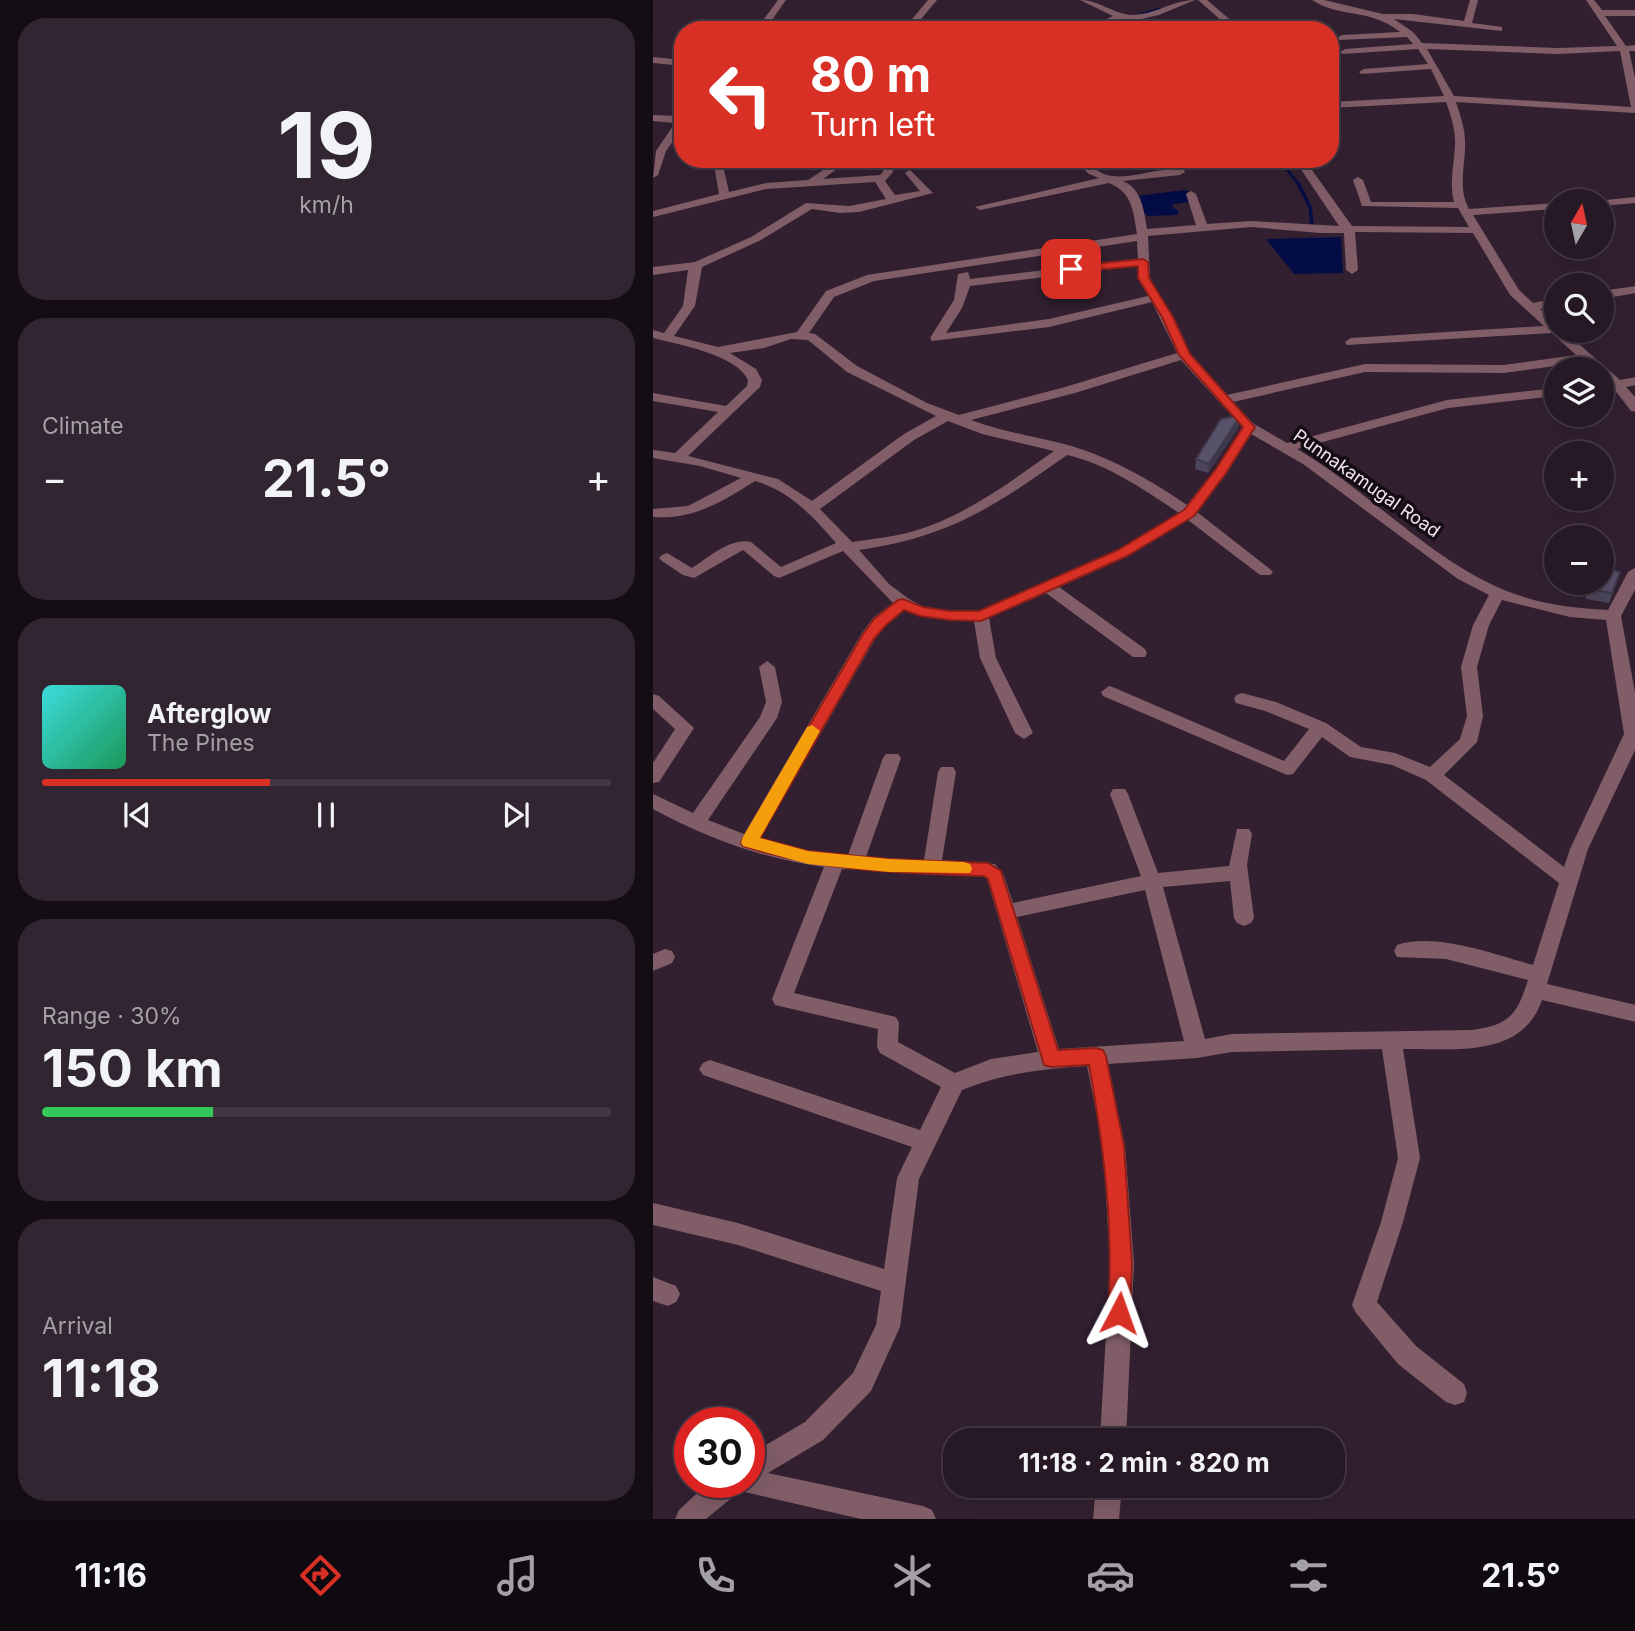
<!DOCTYPE html>
<html lang="en">
<head>
<meta charset="utf-8">
<style>
	:root { --surface:#261825; --page:#322532; --text:#f1f3f6; --muted:#a4a0a7; --line:#423742; --accent:#d93025 }
	body { margin:0; font-family:Inter,sans-serif; background:var(--page); color:var(--text); height:100vh; display:flex; flex-direction:column; font-size:26px; white-space:nowrap }
	* { box-sizing:border-box; margin:0 }
	p { font-size:23px; color:var(--muted) }
	.icon { flex:none; width:38px; height:38px; fill:none; stroke:currentColor; stroke-width:2; stroke-linecap:round; stroke-linejoin:round }
	.map { position:relative; flex:1; overflow:hidden }
	.details { display:flex; flex-direction:column; gap:18px; padding:18px; background:#150d14; width:653px }
	.details>* { flex:none }
	.guide { position:absolute; left:21px; top:21px; width:665px; height:147px; border-radius:28px; box-shadow:0 7px 28px #0002,0 0 0 2px var(--line); background:#d93025; color:#fff; overflow:hidden }
	.needle { width:46px; rotate:9deg }
	.fabs { position:absolute; left:891px; top:189px; display:grid; gap:14px }
	.fabs a { display:grid; place-items:center; width:70px; height:70px; border-radius:50%; background:var(--surface); box-shadow:0 7px 28px #0002,0 0 0 2px var(--line); font-size:35px }
	.speed { position:absolute; left:21px; top:1407px; display:flex; gap:14px; font-size:35px; font-weight:700; text-align:center }
	.speed>* { display:grid; place-content:center; width:91px; height:91px; border-radius:50%; background:var(--surface); box-shadow:0 7px 28px #0002,0 0 0 2px var(--line); line-height:1 }
	.speed .limit { border:10px solid #d22; background:#fff; color:#111 }
	.pin { position:absolute; display:grid; place-items:center; width:60px; height:60px; color:#fff; margin:-30px; border-radius:14px; box-shadow:0 4px 10px #0006 }
	.me { position:absolute; width:77px; margin:-38px; rotate:4deg; stroke-linejoin:round; filter:drop-shadow(0 0 5px #0008) }
	.turn { display:flex; align-items:center; gap:24px; height:147px; padding:0 21px; font-size:32px }
	.turn .icon { width:91px; height:91px; stroke-width:2.5 }
	.turn b { display:block; font-size:49px; line-height:60px }
	.big { font-size:52px; font-weight:700; line-height:1.1 }
	.details .widget { flex:1; display:flex; flex-direction:column; justify-content:center; gap:10px; min-width:0; padding:0 24px; border-radius:28px; background:var(--page) }
	.details .dial { align-items:center; gap:0 }
	.dial b { font-size:91px; line-height:1 }
	.song { display:flex; align-items:center; gap:21px }
	.cover { width:84px; height:84px; border-radius:10px; background:linear-gradient(135deg,hsl(180 70% 55%),hsl(150 70% 35%)) }
	.played { height:7px; border-radius:4px; background:linear-gradient(90deg,var(--accent) 40%,var(--line) 40%) }
	.keys { display:flex; justify-content:space-around; direction:ltr }
	.heat { display:flex; justify-content:space-between; align-items:center; font-size:38px; direction:ltr }
	.charge { height:10px; border-radius:5px; background:linear-gradient(90deg,#34c759 30%,var(--line) 0) }
	.trip { position:absolute; left:290px; top:1428px; width:402px; height:70px; border-radius:28px; background:var(--surface); box-shadow:0 7px 28px #0002,0 0 0 2px var(--line); font-weight:700; line-height:70px; text-align:center }
	.dock { display:flex; height:112px; justify-content:space-around; align-items:center; background:#0f0a0f; color:var(--muted) }
	.dock .icon { width:49px; height:49px }
	.dock .on { color:var(--accent) }
	.dock b { font-size:32px; color:var(--text) }
	main { display:flex; flex:1; min-height:0 }
	.map>svg:first-child { display:block }
	.water { fill:#030c45 }
	.lines { fill:none; stroke-linecap:round; stroke-linejoin:round }
	.stream-far1 { stroke:#030c45; stroke-width:2.5 }
	.stream { stroke:#030c45; stroke-width:3.5 }
	.minor { fill:#805d67; fill-rule:evenodd }
	.wall { fill:#4c465b }
	.shaded-wall { fill:#3e394a }
	.building { fill:#58516a; stroke:#3e394a; stroke-width:2 }
	.route { fill:#d93025; stroke:#8d1f18; stroke-width:2 }
	.slow { fill:#f59e0b }
	.labels { text-anchor:middle; dominant-baseline:central; stroke-width:7; stroke-linejoin:round; paint-order:stroke }
	.far-street-label { font-size:18px; fill:#f1e4ef; stroke:#150d14 }
</style>
</head>
<body>
<main>
<section class="details">
<div class="widget dial"><b>19</b><p>km/h</p></div>
<div class="widget"><p>Climate</p>
<div class="heat"><a>−</a><b class="big">21.5°</b><a>+</a></div>
</div>
<div class="widget">
<div class="song"><i class="cover"></i><div><b>Afterglow</b><p>The Pines</p></div></div>
<div class="played"></div>
<div class="keys"><svg class="icon" aria-label="previous" viewBox="0 0 24 24"><path d="M18 5L8 12l10 7zM5 5v14"/></svg><svg class="icon" aria-label="pause" viewBox="0 0 24 24"><path d="M8 5v14M16 5v14"/></svg><svg class="icon" aria-label="next" viewBox="0 0 24 24"><path d="M6 5l10 7-10 7zM19 5v14"/></svg></div>
</div>
<div class="widget"><p>Range · 30%</p><b class="big">150 km</b><div class="charge"></div></div>
<div class="widget"><p>Arrival</p><b class="big">11:18</b></div>
</section>
<div class="map">
<svg width="983" height="1519" viewBox="0 0 983 1519">
	<rect width="100%" height="100%" fill="#322031"/>
	<g class="water">
		<path d="M531,190L536,191L533,193L537,202L521,204L519,206L526,212L524,215L495,216L487,209L485,201L489,200L484,196Z"/>
		<path d="M688,237L690,273L641,274L613,239Z"/>
	</g>
	<g class="lines">
		<g class="stream-far1">
			<path d="M486,15L507,9"/>
			<path d="M462,23L469,30"/>
			<path d="M626,159L646,185"/>
		</g>
		<path class="stream" d="M645,183L657,207L659,225"/>
		<g class="minor">
			<path d="M125,0H133L112,30H103Z"/>
			<path d="M275,0H284L259,30H250Z"/>
			<path d="M427,0C446,0 460,14 479,15C501,15 520,0 542,0L506,15L484,20L467,19L442,30H430L460,16Z"/>
			<path d="M545,0H554L589,30H579Z"/>
			<path d="M659,0H671L730,14H760L811,21L817,0H825L819,23L849,27V31L741,19L760,32L769,43L904,48L964,46L933,0H941L949,10H983V16H952L973,46L983,45V51H976L983,82V113L803,102C807,115 812,128 812,141C813,164 804,187 816,209L903,203V209L820,215L866,290L880,303L903,298V306L887,309L903,323V331H911L967,380L983,377V385L973,387L983,398V412L978,411L961,389L948,391V383L954,382L948,377V369H940L931,362L851,373L712,372L580,402L601,424L634,443L794,400L903,388V396L795,408L644,449C719,492 788,572 871,597C898,606 927,608 955,610L975,572L983,567V588L968,616L983,698V748L935,849L894,984L983,1005V1022L889,1000C869,1059 800,1048 750,1049L767,1158L750,1222L724,1302L763,1346L811,1384L814,1393L811,1402L802,1405L793,1402L745,1364L703,1313L699,1305L728,1222L745,1158L729,1049L579,1052L544,1058L455,1064L472,1146L481,1263L473,1440H447L457,1263L450,1146L434,1066C390,1069 350,1073 309,1090L266,1179L247,1327L218,1391L170,1440L115,1473L270,1506L279,1510L283,1519H208L87,1491L53,1519H22L26,1510L56,1482H96V1455L152,1422L200,1373L223,1325L228,1291L85,1245L0,1225V1203L85,1223L231,1269L244,1178L259,1147L50,1075L46,1069L50,1063L57,1060L267,1130L288,1087L227,1053L224,1047L225,1029L122,1005L119,999L171,867C111,859 53,838 0,809V794L40,813L107,717L113,702L106,667L114,661L122,667L129,702L124,718L55,820L91,834L209,633L220,618L240,603L190,551L126,578L121,576L90,550L41,578L30,575L9,561L6,558L9,555L14,553L39,568C56,557 78,537 98,542L128,567L183,543C160,516 136,491 102,481C69,502 40,520 0,517V509L35,506L88,478L47,466L0,458V450L22,453L65,412L0,401V393L73,406L94,386L95,380C83,354 26,345 0,338V330L11,333L30,306L35,270L0,275V267L42,262L98,237L153,203L196,206L233,199L222,182L113,189L0,217V211L66,194L60,159L69,161L76,192L113,183L155,180L184,161L188,162V166L170,179L227,175L230,172L229,159H239L240,172L232,181L242,195L267,191L252,173L257,170L280,193L206,212L187,213L159,209L106,241L49,267L42,306L21,336L65,347L144,332L173,291L214,275L484,234C480,211 480,193 456,183L327,210L322,207L446,178L436,174L419,159C437,159 442,174 459,176C482,179 507,166 531,170L532,172L527,175L470,181C489,189 491,211 494,229L543,225L533,194L538,191L543,194L554,224L598,221L686,226L641,159H651L699,226L816,227L805,208L709,206L700,180L705,177L710,180L718,202H801C796,183 801,165 802,146C803,131 798,116 793,102L677,108V102L791,96L778,69L708,74L706,72L711,69L775,64L765,49L689,54L687,52L692,49L760,44L754,37L686,40L684,38L689,35L747,32C718,8 685,18 659,0ZM774,49L904,54L967,51L978,107L801,96ZM598,227L667,233H691L693,270L699,274L705,270L702,232L820,233L857,295L891,326L698,338L692,342L694,345L899,333L923,355L851,365L712,364L574,395L537,354L497,278L495,236ZM484,241L485,259L317,279L315,272L305,274L301,300L277,338L279,341L396,327L499,302L524,353L412,387L306,415L274,403L204,366L162,334L156,333L181,297L221,281ZM485,266V278L495,296L396,319L293,333L309,308L317,286ZM138,339L155,340L194,372L283,416L251,434L159,501L125,479L35,456L107,387L109,380L103,369L77,353L111,348ZM528,360L589,427L563,468L534,505C505,485 473,466 439,453C401,438 357,435 318,420L422,393ZM295,421L329,434L401,451C357,482 311,517 258,532C239,537 219,539 199,542L167,509L261,440ZM598,434L650,464L805,579L836,595L820,625L808,667L814,716L807,739L777,767L742,753L708,747L673,723L623,702L589,693L583,695L581,699L583,703L612,711L656,729L631,761L462,688L456,686L448,692L450,696L634,775L640,774L669,737L697,757L739,765L773,780L906,883L880,965C842,955 783,932 744,945L741,951L744,957L793,959L875,980C864,1015 856,1025 819,1030L579,1034L552,1039L510,887L577,881L581,918L584,923L591,926L598,923L601,918L594,865L599,834L596,829H584L576,866L505,873L475,794L472,789H460L457,794L488,876L360,903L351,876L342,864L289,860L303,772L300,767H288L285,772L271,860L213,857L248,758L245,754H233L230,758L195,855L157,851L107,839L222,639L232,626L251,610C273,620 297,621 321,621L327,658L362,733L371,739L380,733L343,658L336,618L393,593L480,657H492L494,653L492,649L406,587L475,556L535,520L607,575H617L620,572L617,569L544,512L574,473ZM414,455C454,464 492,490 526,513L465,550L326,611H297L271,607L256,599L236,584L206,550C297,537 342,506 414,455ZM849,600L917,617L953,620L971,734L917,849L911,867L791,775L824,742L830,716L824,667L836,625ZM189,869L330,876L334,879L385,1052L338,1059L302,1073L245,1042L246,1023L243,1017L141,993ZM492,890L531,1041L406,1049L364,917Z"/>
			<path d="M0,57L30,60V66L0,63Z"/>
			<path d="M0,115L30,116V127L13,151L5,175L0,178L3,151L22,123L0,121Z"/>
			<path d="M303,159H321L305,165L300,162Z"/>
			<path d="M983,197V203L948,206V201H944Z"/>
			<path d="M983,286V293L948,299V291Z"/>
			<path d="M0,694L6,696L41,728L6,782L0,783V763L22,729L0,709Z"/>
			<path d="M12,949L19,951L22,957L19,963L0,971V954Z"/>
			<path d="M0,1277L23,1286L27,1294L23,1302L15,1306L0,1301Z"/>
			<path d="M443,1486H469L466,1519H440Z"/>
		</g>
	</g>
	<g class="wall">
		<path d="M586,427L555,473L542,469L543,459Z"/>
		<path d="M964,582L956,603L933,599L932,587L933,583Z"/>
	</g>
	<path class="shaded-wall" d="M586,418V427L555,473L556,464Z"/>
	<g class="building">
		<path d="M584,416L586,418L556,464L543,459L568,419Z"/>
		<path d="M948,567L967,572L959,593L936,589V583H948Z"/>
	</g>
	<path class="route" d="M490,259L495,262L496,278L520,317L537,354L602,427L573,473L541,516L474,556L328,621L297,620L267,616L251,610L232,626L220,640L107,838L155,851L236,859L335,863L348,871L405,1050L443,1048L450,1050L453,1056L471,1146L479,1263L477,1313L473,1320L466,1324L458,1320L455,1313C461,1227 451,1149 436,1065L398,1067L391,1065L335,879L331,876C247,873 171,872 90,846L88,842L210,634L221,619L245,600L250,599L270,607L297,611H326L465,550L531,510L563,469L590,427L526,355L509,317L485,278V266L418,272L413,269L418,266Z"/>
	<path class="slow" d="M159,725L167,731L107,838L155,851L236,859L311,862L317,864L319,869L317,873L236,872L155,864L90,846L88,842L90,837L154,727Z"/>
	<g class="labels">
		<g class="far-street-label">
			<text transform="translate(714 483) rotate(35)">Punnakamugal Road</text>
		</g>
	</g>
</svg>
<div class="fabs">
<a><svg class="needle" viewBox="-14 -14 28 28"><path d="M0-13l5 13h-10z" fill="#e53935"/><path d="M0 13l5-13h-10z" fill="#a4a0a7"/></svg></a>
<a><svg class="icon" aria-label="search" viewBox="0 0 24 24"><circle cx="10" cy="10" r="6"/><path d="M15 15l6 6"/></svg></a>
<a><svg class="icon" aria-label="layers" viewBox="0 0 24 24"><path d="M12 4l9 5-9 5-9-5zM3 14l9 5 9-5"/></svg></a>
<a>+</a>
<a>−</a>
</div>
<div class="speed"><div class="limit">30</div></div>
<div class="pin" style="left:418px;top:269px;background:#d93025"><svg class="icon" aria-label="arrive" viewBox="0 0 24 24"><path d="M6 21V4h12l-3 4 3 4H6"/></svg></div>
<svg class="me" style="left:466px;top:1313px" viewBox="-20 -20 40 40"><path d="M0-17L14 15 0 8-14 15z" fill="#d93025" stroke="#fff" stroke-width="4"/></svg>
<div class="trip">11:18 · 2 min · 820 m</div>
<div class="guide">
<div class="turn"><svg class="icon" aria-label="left" viewBox="0 0 24 24"><path d="M17 20v-9H6M10 6l-5 5 5 5"/></svg><div><b>80 m</b>Turn left</div></div>
</div>
</div>
</main>
<nav class="dock">
<b>11:16</b>
<svg class="icon on" aria-label="directions" viewBox="0 0 24 24"><path d="M12 3l9 9-9 9-9-9zM9 14v-3h6M13 9l2 2-2 2"/></svg>
<svg class="icon" aria-label="music" viewBox="0 0 24 24"><path d="M9 18V5l10-2v13"/><circle cx="6" cy="18" r="3"/><circle cx="16" cy="16" r="3"/></svg>
<svg class="icon" aria-label="phone" viewBox="0 0 24 24"><path d="M5 4h4l2 5-3 2q2 4 5 5l2-3 5 2v4C11 20 4 13 5 4z"/></svg>
<svg class="icon" aria-label="climate" viewBox="0 0 24 24"><path d="M12 3v18M4 7l16 10M4 17L20 7"/></svg>
<svg class="icon" aria-label="car" viewBox="0 0 24 24"><path d="M5 17H2v-5l4-1 3-4h7l3 4 3 1v5h-3M9 17h6M6 11h13"/><circle cx="7" cy="17" r="2"/><circle cx="17" cy="17" r="2"/></svg>
<svg class="icon" aria-label="filters" viewBox="0 0 24 24"><path d="M4 7h16M4 17h16"/><circle cx="9" cy="7" r="2"/><circle cx="15" cy="17" r="2"/></svg>
<b>21.5°</b>
</nav>
</body>
</html>
